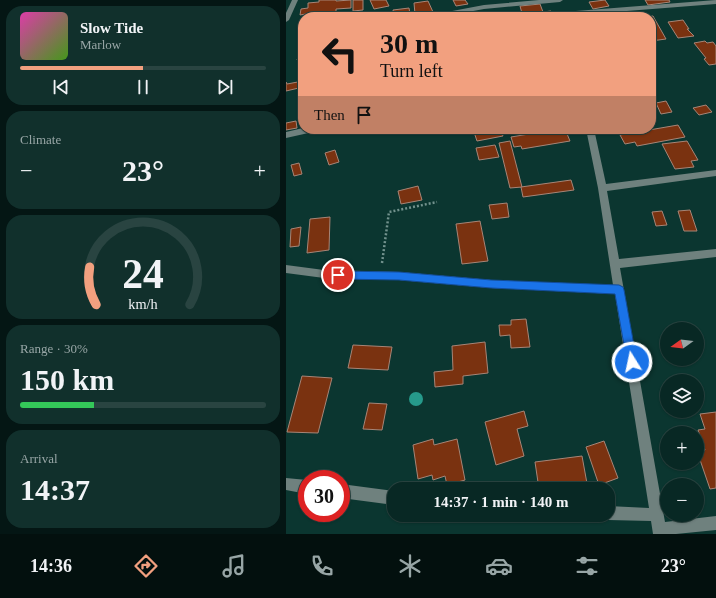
<!DOCTYPE html>
<html lang="en">
<head>
<meta charset="utf-8">
<style>
	:root { --surface:#082824; --page:#11302c; --text:#f1f3f6; --muted:#98a6a6; --line:#294441; --accent:#f2a07f }
	body { margin:0; font-family:Georgia,serif; background:var(--page); color:var(--text); height:100vh; display:flex; flex-direction:column; font-size:15px; white-space:nowrap }
	* { box-sizing:border-box; margin:0 }
	p { font-size:13px; color:var(--muted) }
	.icon { flex:none; width:22px; height:22px; fill:none; stroke:currentColor; stroke-width:2; stroke-linecap:round; stroke-linejoin:round }
	.map { position:relative; flex:1; overflow:hidden }
	.drawer { display:flex; flex-direction:column; gap:6px; padding:6px; background:#041614; width:286px }
	.drawer>* { flex:none }
	.top-card { position:absolute; left:12px; top:12px; width:358px; height:122px; border-radius:16px; box-shadow:0 1px 3px #0004,0 0 0 1px var(--line); background:#f2a07f; color:#111; overflow:hidden }
	.needle { width:26px; rotate:255deg }
	.tools { position:absolute; left:374px; top:322px; display:grid; gap:8px }
	.tools a { display:grid; place-items:center; width:44px; height:44px; border-radius:50%; background:var(--surface); box-shadow:0 1px 3px #0004,0 0 0 1px var(--line); font-size:20px }
	.speed { position:absolute; left:12px; top:470px; display:flex; gap:8px; font-size:20px; font-weight:700; text-align:center }
	.speed>* { display:grid; place-content:center; width:52px; height:52px; border-radius:50%; background:var(--surface); box-shadow:0 1px 3px #0004,0 0 0 1px var(--line); line-height:1 }
	.speed .limit { border:6px solid #d22; background:#fff; color:#111 }
	.pin { position:absolute; display:grid; place-items:center; width:34px; height:34px; color:#fff; margin:-17px; border:2px solid #fff; border-radius:50%; box-shadow:0 1px 4px #0007 }
	.me { position:absolute; width:44px; margin:-22px; rotate:350deg; stroke-linejoin:round; filter:drop-shadow(0 0 3px #0008) }
	.turn { display:flex; align-items:center; gap:14px; height:84px; padding:0 16px; font-size:18px }
	.turn .icon { width:52px; height:52px; stroke-width:2.5 }
	.turn b { display:block; font-size:28px; line-height:34px }
	.then { display:flex; align-items:center; height:38px; padding:0 16px; background:#0003; gap:8px; font-size:15px }
	.big { font-size:30px; font-weight:800; line-height:1.1 }
	.drawer .card { flex:1; display:flex; flex-direction:column; justify-content:center; gap:6px; min-width:0; padding:0 14px; border-radius:16px; background:var(--page) }
	.drawer .dial { align-items:center; gap:0 }
	.dial svg { height:104px; overflow:visible; fill:none; stroke:var(--line); stroke-width:7; stroke-linecap:round; text-anchor:middle }
	.dial text { fill:var(--text); stroke:none }
	.song { display:flex; align-items:center; gap:12px }
	.cover { width:48px; height:48px; border-radius:6px; background:linear-gradient(135deg,hsl(320 70% 55%),hsl(100 70% 35%)) }
	.played { height:4px; border-radius:2px; background:linear-gradient(90deg,var(--accent) 50%,var(--line) 50%) }
	.keys { display:flex; justify-content:space-around; direction:ltr }
	.heat { display:flex; justify-content:space-between; align-items:center; font-size:22px; direction:ltr }
	.charge { height:6px; border-radius:3px; background:linear-gradient(90deg,#34c759 30%,var(--line) 0) }
	.trip { position:absolute; left:101px; top:482px; width:228px; height:40px; border-radius:16px; background:var(--surface); box-shadow:0 1px 3px #0004,0 0 0 1px var(--line); font-weight:800; line-height:40px; text-align:center }
	.tab-bar { display:flex; height:64px; justify-content:space-around; align-items:center; background:#03100e; color:var(--muted) }
	.tab-bar .icon { width:28px; height:28px }
	.tab-bar .selected { color:var(--accent) }
	.tab-bar b { font-size:18px; color:var(--text) }
	main { display:flex; flex:1; min-height:0 }
	.map>svg:first-child { display:block }
	.building { fill:#7a3210; stroke:#a78577 }
	.lines { fill:none; stroke-linecap:round; stroke-linejoin:round }
	.path { stroke:#72928d; stroke-width:2.5; stroke-dasharray:2 2; stroke-linecap:butt }
	.minor { fill:#6f817e; fill-rule:evenodd }
	.tree { fill:#269a8b }
	.route { fill:#1a73e8; stroke:#114b97 }
</style>
</head>
<body>
<main>
<section class="drawer">
<div class="card">
<div class="song"><i class="cover"></i><div><b>Slow Tide</b><p>Marlow</p></div></div>
<div class="played"></div>
<div class="keys"><svg class="icon" aria-label="previous" viewBox="0 0 24 24"><path d="M18 5L8 12l10 7zM5 5v14"/></svg><svg class="icon" aria-label="pause" viewBox="0 0 24 24"><path d="M8 5v14M16 5v14"/></svg><svg class="icon" aria-label="next" viewBox="0 0 24 24"><path d="M6 5l10 7-10 7zM19 5v14"/></svg></div>
</div>
<div class="card"><p>Climate</p>
<div class="heat"><a>−</a><b class="big">23°</b><a>+</a></div>
</div>
<div class="card dial"><svg viewBox="0 0 100 80">
<path d="M14 69A42 42 0 1 1 86 69"/>
<path d="M14 69A42 42 0 0 1 9 40" stroke="#f2a07f"/>
<text x="50" y="56" font-size="32" font-weight="700">24</text>
<text x="50" y="72" font-size="11">km/h</text>
</svg></div>
<div class="card"><p>Range · 30%</p><b class="big">150 km</b><div class="charge"></div></div>
<div class="card"><p>Arrival</p><b class="big">14:37</b></div>
</section>
<div class="map">
<svg width="430" height="534" viewBox="0 0 430 534">
	<rect width="100%" height="100%" fill="#0b3630"/>
	<g class="building">
		<path d="M33,0H50V1L65,0V8L50,9V12L31,13V12L14,15L15,9L22,8V3L33,2Z"/>
		<path d="M67,0H77V10L67,11Z"/>
		<path d="M84,0H100L103,6L88,9Z"/>
		<path d="M167,0H179L182,4L170,6Z"/>
		<path d="M319,0L323,6L307,9L303,2Z"/>
		<path d="M359,0H383L384,2L362,5Z"/>
		<path d="M142,1L147,12L129,14L128,3Z"/>
		<path d="M254,4L257,12L265,11L267,16L237,17L234,6Z"/>
		<path d="M123,8L124,14L108,16L107,10Z"/>
		<path d="M367,16L380,39L365,41V17H358Z"/>
		<path d="M397,20L403,29H401L408,36L392,38L382,22Z"/>
		<path d="M419,41L421,43L427,42L430,46V64L423,65L418,59L420,58L408,43Z"/>
		<path d="M17,57V76L11,59Z"/>
		<path d="M17,81V87L0,91V82L1,84Z"/>
		<path d="M380,101L386,112L375,114L370,103Z"/>
		<path d="M420,105L426,112L413,115L407,108Z"/>
		<path d="M10,121L11,128L0,130V123Z"/>
		<path d="M392,125L399,137L351,146L349,142L339,144L334,135Z"/>
		<path d="M187,129H214L217,136L191,141Z"/>
		<path d="M273,129H279L284,141L236,149L235,146L228,147L225,137Z"/>
		<path d="M224,141L236,187L224,188L213,143Z"/>
		<path d="M401,141L412,160L405,161L408,167L389,169L376,144Z"/>
		<path d="M209,145L213,157L193,160L190,148Z"/>
		<path d="M49,150L53,162L43,165L39,153Z"/>
		<path d="M13,163L16,174L8,176L5,165Z"/>
		<path d="M285,180L288,190L237,197L235,187Z"/>
		<path d="M132,186L136,200L115,204L112,191Z"/>
		<path d="M221,203L223,217L206,219L203,205Z"/>
		<path d="M404,210L411,231H398L392,211Z"/>
		<path d="M376,211L381,225L370,226L366,212Z"/>
		<path d="M44,217L43,250L21,253L24,219Z"/>
		<path d="M194,221L202,261L176,264L170,224Z"/>
		<path d="M15,227L13,246L4,247L5,229Z"/>
		<path d="M240,319L244,347L225,348L224,335L214,336L213,325H225V320Z"/>
		<path d="M199,342L202,373L177,376V384L149,387L148,372L167,370L166,346Z"/>
		<path d="M67,345L106,347L102,370L62,368Z"/>
		<path d="M16,376L46,378L32,433L1,432Z"/>
		<path d="M83,403L101,404L96,430L77,429Z"/>
		<path d="M238,411L242,426L231,429L238,456L210,465L199,422Z"/>
		<path d="M430,412V488L424,489L411,451L419,450L412,430L419,429L414,414Z"/>
		<path d="M147,439L148,445L171,439L179,480L161,485L159,476L147,480L146,475L132,479L127,445Z"/>
		<path d="M318,441L332,478L313,485L300,447Z"/>
		<path d="M296,456L302,489H253L249,462Z"/>
	</g>
	<g class="lines">
		<path class="path" d="M96,263L103,212L151,202"/>
		<g class="minor">
			<path d="M6,0H12L3,20L0,22V13Z"/>
			<path d="M253,0H277L274,2L198,9L155,17H142L145,15L198,5Z"/>
			<path d="M430,0V4L277,16L274,14L277,12Z"/>
			<path d="M17,128L31,129L27,132L0,138V132Z"/>
			<path d="M300,129H308L320,184L430,170V176L321,191L333,259L430,249V257L334,268L379,522L430,516V530L390,534H367L365,521L322,520L317,518L316,515H322V506L363,508L329,294L205,288L113,280L38,278L0,273V265L38,270L113,272L205,280L327,285L312,188Z"/>
			<path d="M0,478L21,480V494L0,490Z"/>
			<path d="M55,484L108,491V505L55,498Z"/>
		</g>
	</g>
	<circle class="tree" cx="130" cy="399" r="7"/>
	<path class="route" d="M52,271L113,272L205,280L333,285L337,287L338,290L351,362L350,365L346,367L343,365L341,362L329,294L205,288L113,280L52,279L49,278L47,275L49,272Z"/>
</svg>
<div class="tools">
<a><svg class="needle" viewBox="-14 -14 28 28"><path d="M0-13l5 13h-10z" fill="#e53935"/><path d="M0 13l5-13h-10z" fill="#98a6a6"/></svg></a>
<a><svg class="icon" aria-label="layers" viewBox="0 0 24 24"><path d="M12 4l9 5-9 5-9-5zM3 14l9 5 9-5"/></svg></a>
<a>+</a>
<a>−</a>
</div>
<div class="speed"><div class="limit">30</div></div>
<div class="pin" style="left:52px;top:275px;background:#d93025"><svg class="icon" aria-label="arrive" viewBox="0 0 24 24"><path d="M6 21V4h12l-3 4 3 4H6"/></svg></div>
<svg class="me" style="left:346px;top:362px" viewBox="-20 -20 40 40"><circle r="17" fill="#1a73e8" stroke="#fff" stroke-width="3"/><path d="M0-11L8 9 0 5-8 9z" fill="#fff"/></svg>
<div class="trip">14:37 · 1 min · 140 m</div>
<div class="top-card">
<div class="turn"><svg class="icon" aria-label="left" viewBox="0 0 24 24"><path d="M17 20v-9H6M10 6l-5 5 5 5"/></svg><div><b>30 m</b>Turn left</div></div>
<div class="then">Then<svg class="icon" aria-label="arrive" viewBox="0 0 24 24"><path d="M6 21V4h12l-3 4 3 4H6"/></svg></div>
</div>
</div>
</main>
<nav class="tab-bar">
<b>14:36</b>
<svg class="icon selected" aria-label="directions" viewBox="0 0 24 24"><path d="M12 3l9 9-9 9-9-9zM9 14v-3h6M13 9l2 2-2 2"/></svg>
<svg class="icon" aria-label="music" viewBox="0 0 24 24"><path d="M9 18V5l10-2v13"/><circle cx="6" cy="18" r="3"/><circle cx="16" cy="16" r="3"/></svg>
<svg class="icon" aria-label="phone" viewBox="0 0 24 24"><path d="M5 4h4l2 5-3 2q2 4 5 5l2-3 5 2v4C11 20 4 13 5 4z"/></svg>
<svg class="icon" aria-label="climate" viewBox="0 0 24 24"><path d="M12 3v18M4 7l16 10M4 17L20 7"/></svg>
<svg class="icon" aria-label="car" viewBox="0 0 24 24"><path d="M5 17H2v-5l4-1 3-4h7l3 4 3 1v5h-3M9 17h6M6 11h13"/><circle cx="7" cy="17" r="2"/><circle cx="17" cy="17" r="2"/></svg>
<svg class="icon" aria-label="filters" viewBox="0 0 24 24"><path d="M4 7h16M4 17h16"/><circle cx="9" cy="7" r="2"/><circle cx="15" cy="17" r="2"/></svg>
<b>23°</b>
</nav>
</body>
</html>
